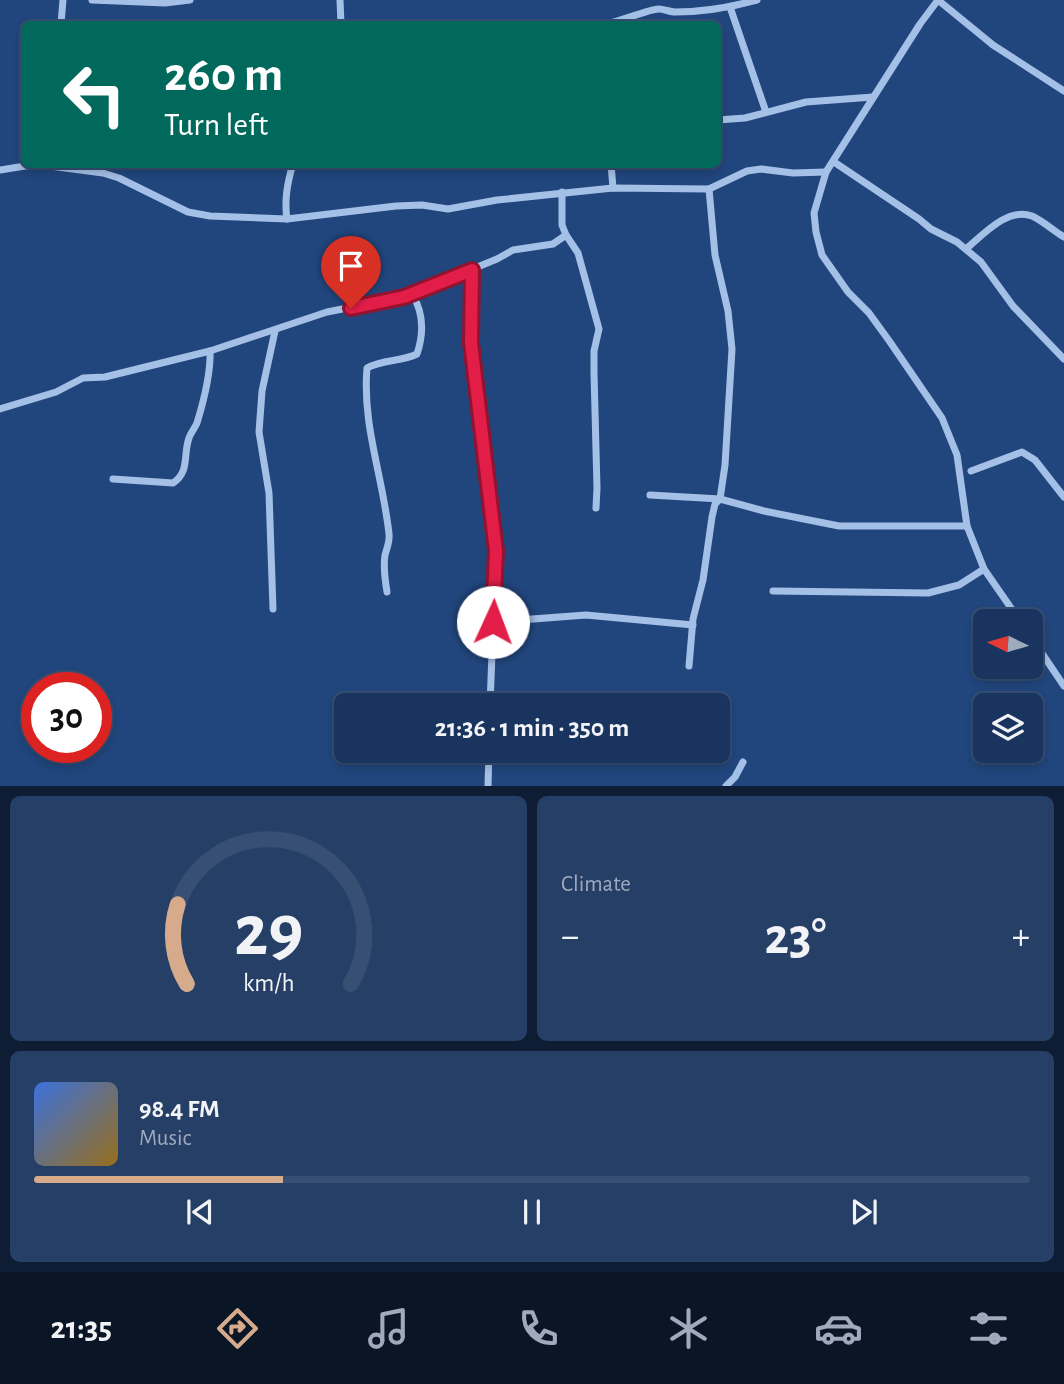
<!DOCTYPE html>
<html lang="en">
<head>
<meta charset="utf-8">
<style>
	:root { --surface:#19345e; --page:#263f67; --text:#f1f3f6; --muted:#9faabc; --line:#374f73; --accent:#d6ab8b }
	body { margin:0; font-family:"Alegreya Sans",sans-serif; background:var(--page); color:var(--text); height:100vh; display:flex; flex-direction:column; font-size:26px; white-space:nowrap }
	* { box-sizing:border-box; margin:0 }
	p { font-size:23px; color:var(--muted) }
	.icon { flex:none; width:38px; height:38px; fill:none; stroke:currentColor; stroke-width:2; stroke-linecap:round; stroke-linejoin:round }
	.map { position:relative; height:786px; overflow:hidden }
	.details { display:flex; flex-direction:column; gap:10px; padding:10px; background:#0e1d34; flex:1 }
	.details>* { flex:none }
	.top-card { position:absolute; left:21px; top:21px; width:700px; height:147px; border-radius:10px; box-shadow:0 4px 10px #0003,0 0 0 2px var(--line); background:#00695c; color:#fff; overflow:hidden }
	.needle { width:46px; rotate:275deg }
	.tools { position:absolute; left:973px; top:609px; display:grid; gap:14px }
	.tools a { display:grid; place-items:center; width:70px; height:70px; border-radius:10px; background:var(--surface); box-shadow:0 4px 10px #0003,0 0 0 2px var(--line); font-size:35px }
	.speed { position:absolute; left:21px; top:672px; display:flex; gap:14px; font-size:35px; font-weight:700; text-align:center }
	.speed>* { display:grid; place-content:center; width:91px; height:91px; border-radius:50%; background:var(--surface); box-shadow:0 4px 10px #0003,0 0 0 2px var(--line); line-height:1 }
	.speed .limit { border:10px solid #d22; background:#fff; color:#111 }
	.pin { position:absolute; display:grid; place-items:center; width:60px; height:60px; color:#fff; margin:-72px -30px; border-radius:50% 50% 50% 0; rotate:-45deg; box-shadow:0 0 7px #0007 }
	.pin .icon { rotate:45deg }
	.me { position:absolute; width:77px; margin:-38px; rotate:2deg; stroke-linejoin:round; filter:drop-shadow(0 0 5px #0008) }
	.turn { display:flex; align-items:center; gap:24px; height:147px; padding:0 28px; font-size:32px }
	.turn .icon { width:91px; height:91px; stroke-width:2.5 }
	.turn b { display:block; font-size:49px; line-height:60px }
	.big { font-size:52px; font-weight:700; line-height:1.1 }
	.details .widget { flex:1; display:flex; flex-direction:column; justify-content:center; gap:10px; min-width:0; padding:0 24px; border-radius:10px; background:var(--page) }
	.details .dial { align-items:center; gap:0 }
	.dial svg { height:182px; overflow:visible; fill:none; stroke:var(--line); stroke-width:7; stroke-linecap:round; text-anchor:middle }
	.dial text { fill:var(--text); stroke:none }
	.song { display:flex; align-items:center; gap:21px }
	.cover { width:84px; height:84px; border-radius:10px; background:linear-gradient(135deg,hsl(220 70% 55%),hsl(40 70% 35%)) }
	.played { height:7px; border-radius:4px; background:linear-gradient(90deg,var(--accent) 25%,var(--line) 25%) }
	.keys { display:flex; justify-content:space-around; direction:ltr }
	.heat { display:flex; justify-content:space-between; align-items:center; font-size:38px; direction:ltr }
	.details .tiles { flex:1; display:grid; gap:10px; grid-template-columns:1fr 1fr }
	.widget:last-child { grid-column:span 2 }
	.trip { position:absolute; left:334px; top:693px; width:396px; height:70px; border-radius:10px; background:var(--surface); box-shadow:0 4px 10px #0003,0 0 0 2px var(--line); font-weight:700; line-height:70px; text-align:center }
	.dock { display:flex; height:112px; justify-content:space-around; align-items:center; background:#0a1526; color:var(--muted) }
	.dock .icon { width:49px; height:49px }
	.dock .current { color:var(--accent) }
	.dock b { font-size:32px; color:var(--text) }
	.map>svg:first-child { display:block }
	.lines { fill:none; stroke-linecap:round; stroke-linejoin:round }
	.minor { stroke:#a5c0e6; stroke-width:7 }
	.route-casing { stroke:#92132f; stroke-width:18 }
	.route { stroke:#e11d48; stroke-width:12 }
</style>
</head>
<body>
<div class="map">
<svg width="1064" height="786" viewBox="0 0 1064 786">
	<rect width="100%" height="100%" fill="#21467d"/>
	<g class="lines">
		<g class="minor">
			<path d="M92,0L165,3L190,0"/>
			<path d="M340,0L341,24"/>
			<path d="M938,0L920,24L826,172L814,213L816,232L822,255L848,292L869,313L890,342L942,418L957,455L967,526L984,569L1020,621"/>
			<path d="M938,0L993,45L1064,91"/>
			<path d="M730,7L766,112"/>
			<path d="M61,24L63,0"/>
			<path d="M606,24C619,22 649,9 659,9C664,9 670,12 675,12C703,12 731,7 757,0"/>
			<path d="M718,120L745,118L806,102L873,97"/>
			<path d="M834,162L919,219L931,229L957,242L981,262L1013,306L1064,359"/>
			<path d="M611,164L613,188"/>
			<path d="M0,170L25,166H50L103,173L119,178L188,212L210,216L287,219L396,206L422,205L448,209L497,200L613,188L709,189L747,171L761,169L793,173L826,172"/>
			<path d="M562,192V225L566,235L578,253L599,329L594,351V373L597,488L596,508"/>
			<path d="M287,219C284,200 287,183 293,164"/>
			<path d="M966,249C983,235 1007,207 1032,216C1043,221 1054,231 1064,237"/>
			<path d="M472,270L471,343L496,551L490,705"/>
			<path d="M0,409L56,392L83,378L105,377L210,351L327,312L404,297L497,259L513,250L553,244L566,235"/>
			<path d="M971,471L1022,452L1035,460L1064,497"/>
			<path d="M113,479L173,483C190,472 183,454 189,438C191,432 195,428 197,423C204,400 211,374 210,351"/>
			<path d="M650,495L720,499L764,511L839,526H967"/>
			<path d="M773,591L928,593L959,585L984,569"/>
			<path d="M387,592C385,580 383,567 385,555C387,548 390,541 389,534C383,477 362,425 367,368C383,359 401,362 417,354C424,333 424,313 412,294"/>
			<path d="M273,609L269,493L259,432L262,391L275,331"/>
			<path d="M493,622L586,615L693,625"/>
			<path d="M1031,637L1064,686"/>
			<path d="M689,666L693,619L703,580L712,517L715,504L720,499L725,465L732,349L728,311L715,255L709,189"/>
			<path d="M488,786L489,751"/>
			<path d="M726,786L735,777L743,762"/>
		</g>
	</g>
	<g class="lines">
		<defs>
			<path id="route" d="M351,308L404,297L472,270L471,343L496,551L493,622"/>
		</defs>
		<use href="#route" class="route-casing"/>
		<use href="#route" class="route"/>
	</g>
</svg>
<div class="tools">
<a><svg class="needle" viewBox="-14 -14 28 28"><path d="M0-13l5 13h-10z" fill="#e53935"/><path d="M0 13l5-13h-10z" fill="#9faabc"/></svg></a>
<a><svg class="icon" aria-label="layers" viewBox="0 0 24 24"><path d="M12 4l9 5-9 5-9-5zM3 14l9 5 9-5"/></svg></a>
</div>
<div class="speed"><div class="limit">30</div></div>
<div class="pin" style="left:351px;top:308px;background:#d93025"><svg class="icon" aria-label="arrive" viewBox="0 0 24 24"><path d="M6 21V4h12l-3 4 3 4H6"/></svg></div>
<svg class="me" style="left:493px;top:622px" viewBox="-20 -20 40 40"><circle r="19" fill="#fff"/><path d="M0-13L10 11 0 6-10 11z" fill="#e11d48"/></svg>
<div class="trip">21:36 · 1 min · 350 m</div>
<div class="top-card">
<div class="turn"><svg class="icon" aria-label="left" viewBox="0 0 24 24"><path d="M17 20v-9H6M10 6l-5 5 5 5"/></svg><div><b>260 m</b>Turn left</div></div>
</div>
</div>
<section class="details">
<div class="tiles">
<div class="widget dial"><svg viewBox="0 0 100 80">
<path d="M14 69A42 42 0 1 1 86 69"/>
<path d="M14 69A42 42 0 0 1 10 34" stroke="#d6ab8b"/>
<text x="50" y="56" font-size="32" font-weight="700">29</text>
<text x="50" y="72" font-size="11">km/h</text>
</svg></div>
<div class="widget"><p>Climate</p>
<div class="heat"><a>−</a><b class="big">23°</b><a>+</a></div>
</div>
<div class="widget">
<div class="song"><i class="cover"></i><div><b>98.4 FM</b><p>Music</p></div></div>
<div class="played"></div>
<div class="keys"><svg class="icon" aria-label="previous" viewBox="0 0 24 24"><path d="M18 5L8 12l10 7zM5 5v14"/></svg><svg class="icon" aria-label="pause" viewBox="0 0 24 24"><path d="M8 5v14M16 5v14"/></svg><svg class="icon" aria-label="next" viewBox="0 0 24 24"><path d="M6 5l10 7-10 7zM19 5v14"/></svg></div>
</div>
</div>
</section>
<nav class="dock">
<b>21:35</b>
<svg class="icon current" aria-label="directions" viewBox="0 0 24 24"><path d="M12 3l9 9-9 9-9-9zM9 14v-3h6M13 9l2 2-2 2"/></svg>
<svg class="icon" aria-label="music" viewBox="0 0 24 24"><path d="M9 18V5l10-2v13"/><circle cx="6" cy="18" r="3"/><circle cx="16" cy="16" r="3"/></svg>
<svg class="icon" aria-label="phone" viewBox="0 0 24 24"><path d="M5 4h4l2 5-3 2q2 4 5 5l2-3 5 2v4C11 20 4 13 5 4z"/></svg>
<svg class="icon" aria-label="climate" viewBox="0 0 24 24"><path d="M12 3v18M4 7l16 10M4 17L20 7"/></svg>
<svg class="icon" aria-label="car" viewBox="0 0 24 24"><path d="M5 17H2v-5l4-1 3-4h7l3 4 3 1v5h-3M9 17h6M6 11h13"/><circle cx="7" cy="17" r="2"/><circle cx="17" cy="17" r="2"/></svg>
<svg class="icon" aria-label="filters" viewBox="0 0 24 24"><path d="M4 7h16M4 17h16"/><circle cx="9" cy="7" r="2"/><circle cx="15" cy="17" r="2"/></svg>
</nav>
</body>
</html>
